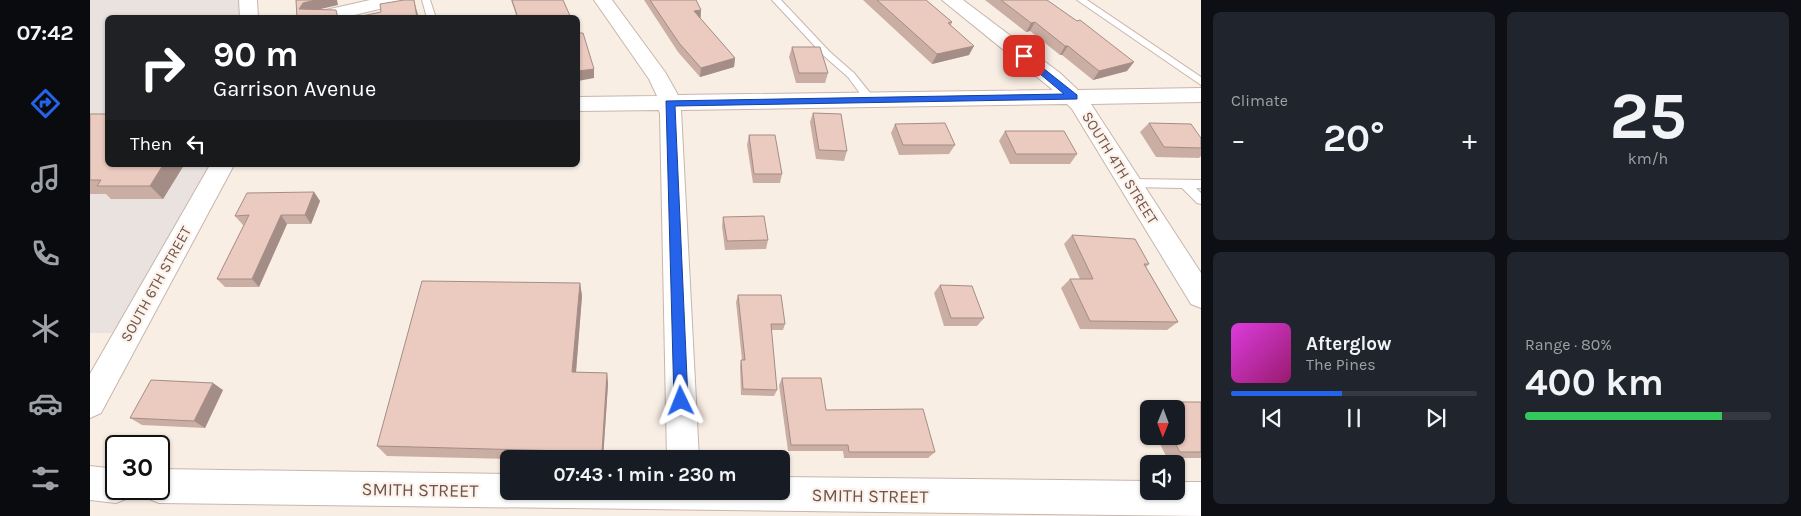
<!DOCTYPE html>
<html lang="en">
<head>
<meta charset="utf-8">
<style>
	:root { --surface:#171b24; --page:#20242c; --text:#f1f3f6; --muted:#9ea1a6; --line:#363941; --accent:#2563eb }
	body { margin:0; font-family:Karla,sans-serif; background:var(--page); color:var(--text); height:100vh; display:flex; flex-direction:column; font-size:19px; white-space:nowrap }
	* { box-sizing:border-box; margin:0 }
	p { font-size:16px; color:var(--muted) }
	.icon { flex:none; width:28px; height:28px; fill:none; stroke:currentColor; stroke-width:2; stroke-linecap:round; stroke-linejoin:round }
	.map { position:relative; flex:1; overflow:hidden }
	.drawer { display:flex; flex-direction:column; gap:12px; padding:12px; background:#0d0f14; width:600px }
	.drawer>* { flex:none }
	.guide { position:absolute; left:15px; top:15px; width:475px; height:152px; border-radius:8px; box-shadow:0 1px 4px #0004; background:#202124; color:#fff; overflow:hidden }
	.needle { width:32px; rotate:181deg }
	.fabs { position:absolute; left:1050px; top:400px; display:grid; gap:10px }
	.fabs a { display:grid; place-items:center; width:45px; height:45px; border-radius:8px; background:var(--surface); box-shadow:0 1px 4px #0004; font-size:25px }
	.speed { position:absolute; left:15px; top:435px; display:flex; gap:10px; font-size:25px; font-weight:700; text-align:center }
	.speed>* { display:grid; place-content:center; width:65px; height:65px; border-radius:50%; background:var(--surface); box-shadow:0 1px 4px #0004; line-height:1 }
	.speed .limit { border:2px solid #111; border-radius:8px; background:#fff; color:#111 }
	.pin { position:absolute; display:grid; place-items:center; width:42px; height:42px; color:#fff; margin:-21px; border-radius:10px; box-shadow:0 2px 8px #0006 }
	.me { position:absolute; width:55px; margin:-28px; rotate:358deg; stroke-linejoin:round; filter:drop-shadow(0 0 4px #0008) }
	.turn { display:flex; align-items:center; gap:18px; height:105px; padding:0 25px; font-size:22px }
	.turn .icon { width:65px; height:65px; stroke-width:2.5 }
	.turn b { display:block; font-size:35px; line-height:42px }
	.then { display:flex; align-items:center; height:48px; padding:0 25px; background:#0003; gap:10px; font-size:19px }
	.big { font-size:38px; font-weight:700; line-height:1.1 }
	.drawer .widget { flex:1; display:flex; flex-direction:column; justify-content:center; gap:8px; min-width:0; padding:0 18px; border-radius:8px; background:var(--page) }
	.drawer .dial { align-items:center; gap:0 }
	.dial b { font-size:65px; line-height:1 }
	.song { display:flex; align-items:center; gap:15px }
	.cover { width:60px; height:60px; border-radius:8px; background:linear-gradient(135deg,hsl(300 70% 55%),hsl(320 70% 35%)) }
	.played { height:5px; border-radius:2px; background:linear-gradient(90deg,var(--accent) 45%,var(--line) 45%) }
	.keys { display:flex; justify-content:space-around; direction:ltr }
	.heat { display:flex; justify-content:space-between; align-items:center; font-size:28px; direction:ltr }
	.charge { height:8px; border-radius:4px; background:linear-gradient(90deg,#34c759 80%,var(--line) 0) }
	.drawer .tiles { flex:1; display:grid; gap:12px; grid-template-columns:repeat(2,1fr) }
	.trip { position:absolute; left:410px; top:450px; width:290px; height:50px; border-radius:8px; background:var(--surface); box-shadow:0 1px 4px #0004; font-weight:700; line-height:50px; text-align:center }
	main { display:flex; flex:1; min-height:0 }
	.menu { display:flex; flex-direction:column; width:90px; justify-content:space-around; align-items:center; background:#090b0e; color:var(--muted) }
	.menu .icon { width:35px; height:35px }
	.menu .active { color:var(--accent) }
	.menu b { font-size:22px; color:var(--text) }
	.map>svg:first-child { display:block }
	.industrial { fill:#e9e2de }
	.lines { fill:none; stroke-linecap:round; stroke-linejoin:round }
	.lane-casing { stroke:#c8b5ac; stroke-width:2 }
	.street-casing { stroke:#c8b5ac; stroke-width:2 }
	.lane { fill:#fff; fill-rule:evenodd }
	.street { fill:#fff; fill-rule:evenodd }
	.wall { fill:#caaea4 }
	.shaded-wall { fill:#a48d86 }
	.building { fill:#ebcabf; stroke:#a48d86 }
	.route { fill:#2563eb; stroke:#184099 }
	.labels { text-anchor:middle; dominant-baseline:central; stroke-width:4.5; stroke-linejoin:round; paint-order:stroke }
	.street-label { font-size:15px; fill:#6e544d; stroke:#fcf2ea }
	.near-street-label { font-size:18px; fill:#6e544d; stroke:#fcf2ea }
</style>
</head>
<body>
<main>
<nav class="menu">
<b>07:42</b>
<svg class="icon active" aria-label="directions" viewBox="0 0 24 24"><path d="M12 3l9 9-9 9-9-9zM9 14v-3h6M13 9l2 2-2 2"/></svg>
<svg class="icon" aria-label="music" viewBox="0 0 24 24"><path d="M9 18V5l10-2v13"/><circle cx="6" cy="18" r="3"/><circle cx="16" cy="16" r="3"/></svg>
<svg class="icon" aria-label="phone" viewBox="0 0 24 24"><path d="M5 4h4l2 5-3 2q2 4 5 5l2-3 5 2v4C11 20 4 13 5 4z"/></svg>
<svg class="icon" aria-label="climate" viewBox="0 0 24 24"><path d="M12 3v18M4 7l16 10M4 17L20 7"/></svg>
<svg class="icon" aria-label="car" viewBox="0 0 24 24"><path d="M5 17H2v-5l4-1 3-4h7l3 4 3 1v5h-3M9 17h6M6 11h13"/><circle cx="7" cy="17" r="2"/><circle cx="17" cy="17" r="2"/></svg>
<svg class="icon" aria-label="filters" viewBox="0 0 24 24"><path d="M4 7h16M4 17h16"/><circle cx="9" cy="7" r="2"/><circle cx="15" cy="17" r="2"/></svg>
</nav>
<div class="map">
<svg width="1111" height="516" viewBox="0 0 1111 516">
	<rect width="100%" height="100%" fill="#f9eee4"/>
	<path class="industrial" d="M0,0H160L161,17L18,18V165H137L47,333H0Z"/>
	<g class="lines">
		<defs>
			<g id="lane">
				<path d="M332,0H340L346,18H337Z"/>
				<path d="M682,0H691L740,52L764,73L785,99V103H777L758,77L734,56Z"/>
				<path d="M987,0H997L1111,77V85Z"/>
				<path d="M1041,179L1111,180V188H1106L1111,193V204L1107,203L1092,188L1041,187L1035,183Z"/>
			</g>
			<g id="street">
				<path d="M149,0H167L168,18H150Z"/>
				<path d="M280,0H313L310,4L252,18H216L218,14Z"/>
				<path d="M504,0H522L575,72L588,95L963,90L852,0H873L970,73L988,90L1111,88V102L1001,104L1111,273V308L1101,304L982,109L977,104L591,110L609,459H577L570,114L569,110L488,111V97L567,96L559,79Z"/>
				<path d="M120,165H144L11,413L0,418V374Z"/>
				<path d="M0,466L26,469V489H42L38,498L26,503L0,500Z"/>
				<path d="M69,469L419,474V491H691V477L1059,481V491H1086V482H1111V516L69,503L57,498L53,489H69Z"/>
			</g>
		</defs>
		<use href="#lane" class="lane-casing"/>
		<use href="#street" class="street-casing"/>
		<use href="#lane" class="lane"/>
		<use href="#street" class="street"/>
	</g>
	<g class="wall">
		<path d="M421,0H473L481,18H427Z"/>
		<path d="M554,0H606L611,10V19L645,58L644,67L610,77L588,52Z"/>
		<path d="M773,0H836L862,22L861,25L879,55L842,64Z"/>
		<path d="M895,0H957L1037,71L1003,80L972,55H970L940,31L936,32Z"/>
		<path d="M702,47L738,73L735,83H706L699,57Z"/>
		<path d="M723,113L757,151L754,161L726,159L720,122Z"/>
		<path d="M0,114L18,165H94L73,199H21L16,194H0Z"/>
		<path d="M1059,123L1111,138V156L1109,158L1066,157L1050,132Z"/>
		<path d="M805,124L865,145L859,154L809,155L801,133Z"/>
		<path d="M915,131L987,154L980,164H920L909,141Z"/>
		<path d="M659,135L692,174L690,183H663L657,145Z"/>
		<path d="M224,192L230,201L221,224H197L169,287H135L127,279L154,225H153L145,216Z"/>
		<path d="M633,217L678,240L676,249L635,250L632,226Z"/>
		<path d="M982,235L1059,264L1056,267L1088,322L1077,330L990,329L971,288L980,279H990L974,244Z"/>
		<path d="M490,283L492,296L486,372L517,373L518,384L513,459H421L297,456L287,446Z"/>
		<path d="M850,285L894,318L887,326H854L844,293Z"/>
		<path d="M648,295L695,324L693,330H681L687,390L684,396L651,395L650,366L651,360H652L646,302Z"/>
		<path d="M692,378L736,410L845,452L838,458H754L753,451H698L689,385Z"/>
		<path d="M133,390L115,428L52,425L40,418Z"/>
		<path d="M1063,402H1111V458H1077L1066,436H1086V409H1059V423L1052,409Z"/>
	</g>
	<g class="shaded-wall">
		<path d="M225,0H247L248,5L218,12L209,9L213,3Z"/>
		<path d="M324,0L326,8L329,18H327Z"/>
		<path d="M611,10L610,19L604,11Z"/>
		<path d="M945,22L940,31L936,32L941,23Z"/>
		<path d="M884,46L879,55L842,64L847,54Z"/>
		<path d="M975,46H978L972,55H970Z"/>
		<path d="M645,58L644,67L610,77L611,68Z"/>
		<path d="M1044,62L1037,71L1003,80L1009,71Z"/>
		<path d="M504,69V78L488,81V71Z"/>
		<path d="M73,165H94L73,199L60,186Z"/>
		<path d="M224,192L230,201L221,224L215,215Z"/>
		<path d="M191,215L197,224L169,287L162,279Z"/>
		<path d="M490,283L492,296L485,384L482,372Z"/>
		<path d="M517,373L518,384L513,459L512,452Z"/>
		<path d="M123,383L133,390L115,428L104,421Z"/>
	</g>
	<g class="building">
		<path d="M206,0H225L213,3L209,9L246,10L248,18H207Z"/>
		<path d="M314,0H324L327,18H262L291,12L290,4Z"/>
		<path d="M422,0H473L481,18H428Z"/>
		<path d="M560,0H606L611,10L604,11L645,58L611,68L589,43Z"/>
		<path d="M787,0H836L862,22L858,23L884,46L847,54Z"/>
		<path d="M911,0H957L987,21L990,20L1044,62L1009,71L978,46H975L945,22L941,23Z"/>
		<path d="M488,30L489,33H493L504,69L488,71Z"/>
		<path d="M702,47H730L738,73H709Z"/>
		<path d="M723,113L751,114L757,151L729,150Z"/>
		<path d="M0,114H18V143L16,144H18V165H73L60,186H7L11,180H0Z"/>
		<path d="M855,123L865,145H813L805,124Z"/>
		<path d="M1059,123L1101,124L1111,138V148L1074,147Z"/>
		<path d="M915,131H974L987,154H926Z"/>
		<path d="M659,135H685L692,174H664Z"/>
		<path d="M224,192L215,215H191L162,279H127L159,215L145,216L157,193Z"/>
		<path d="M674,216L678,240L637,241L633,217Z"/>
		<path d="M982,235L1045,239L1059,264H1054L1088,322L1000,321L980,279H1003Z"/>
		<path d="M332,281L490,283L482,372L517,373L512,452L287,446Z"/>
		<path d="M850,285L882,286L894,318H861Z"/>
		<path d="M648,295H691L695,324H681L687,390L653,389L651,360H655Z"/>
		<path d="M692,378H731L736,410L833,409L845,452H759L758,445H701Z"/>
		<path d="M61,380L123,383L104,421L40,418Z"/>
		<path d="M1063,402H1111V452H1090L1081,436H1086V409H1067Z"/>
	</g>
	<path class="route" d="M934,53L987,95V99L585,106L598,401L596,406L591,408L586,406L584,401L576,101L974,94L931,58L930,56Z"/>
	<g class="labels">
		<g class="street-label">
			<text transform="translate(1030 168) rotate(58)">SOUTH 4TH STREET</text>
			<text transform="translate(66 284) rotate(-61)">SOUTH 6TH STREET</text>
		</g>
		<g class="near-street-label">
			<text transform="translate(330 490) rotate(1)">SMITH STREET</text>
			<text transform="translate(780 496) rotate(1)">SMITH STREET</text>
		</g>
	</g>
</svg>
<div class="fabs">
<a><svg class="needle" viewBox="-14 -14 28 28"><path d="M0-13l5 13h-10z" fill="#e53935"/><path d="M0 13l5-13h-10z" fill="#9ea1a6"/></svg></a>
<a><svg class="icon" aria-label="sound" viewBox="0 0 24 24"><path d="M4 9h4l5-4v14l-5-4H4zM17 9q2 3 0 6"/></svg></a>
</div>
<div class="speed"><div class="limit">30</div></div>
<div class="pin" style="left:934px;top:56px;background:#d93025"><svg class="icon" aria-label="arrive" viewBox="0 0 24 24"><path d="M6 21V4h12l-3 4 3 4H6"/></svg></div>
<svg class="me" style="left:591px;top:401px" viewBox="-20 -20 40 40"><path d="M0-17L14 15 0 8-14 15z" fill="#2563eb" stroke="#fff" stroke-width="4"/></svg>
<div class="trip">07:43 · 1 min · 230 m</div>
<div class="guide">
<div class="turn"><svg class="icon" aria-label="right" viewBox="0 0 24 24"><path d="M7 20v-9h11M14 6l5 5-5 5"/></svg><div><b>90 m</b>Garrison Avenue</div></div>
<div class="then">Then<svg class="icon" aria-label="left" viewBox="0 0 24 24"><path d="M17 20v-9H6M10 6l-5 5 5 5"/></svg></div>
</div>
</div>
<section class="drawer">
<div class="tiles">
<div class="widget"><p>Climate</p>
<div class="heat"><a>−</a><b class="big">20°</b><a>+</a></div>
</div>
<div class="widget dial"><b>25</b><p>km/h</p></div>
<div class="widget">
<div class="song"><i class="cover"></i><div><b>Afterglow</b><p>The Pines</p></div></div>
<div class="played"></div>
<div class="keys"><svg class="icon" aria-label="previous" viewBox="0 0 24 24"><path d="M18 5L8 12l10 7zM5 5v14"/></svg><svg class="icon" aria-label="pause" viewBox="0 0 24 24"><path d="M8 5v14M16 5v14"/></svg><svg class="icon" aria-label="next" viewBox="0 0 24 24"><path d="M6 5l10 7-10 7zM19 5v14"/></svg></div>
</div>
<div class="widget"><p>Range · 80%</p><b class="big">400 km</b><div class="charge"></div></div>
</div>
</section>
</main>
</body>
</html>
